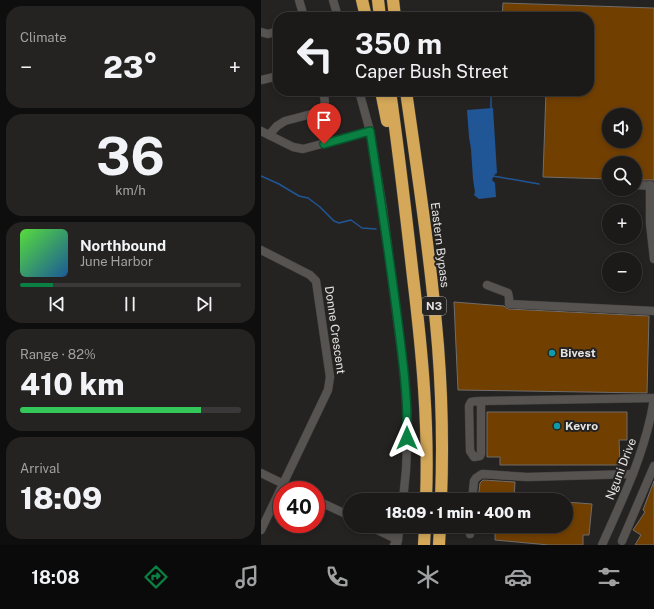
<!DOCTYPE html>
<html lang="en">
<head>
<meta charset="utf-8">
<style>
	:root { --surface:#1c1a19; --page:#252322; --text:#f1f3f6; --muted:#a0a1a2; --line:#3a3838; --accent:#0b8043 }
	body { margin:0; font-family:"Public Sans",sans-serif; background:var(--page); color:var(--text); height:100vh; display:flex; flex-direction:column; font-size:15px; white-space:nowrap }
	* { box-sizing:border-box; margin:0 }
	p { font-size:13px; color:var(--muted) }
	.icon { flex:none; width:22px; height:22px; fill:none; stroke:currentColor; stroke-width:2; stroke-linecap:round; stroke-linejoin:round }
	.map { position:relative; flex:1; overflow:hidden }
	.details { display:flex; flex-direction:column; gap:6px; padding:6px; background:#0f0e0e; width:261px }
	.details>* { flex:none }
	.top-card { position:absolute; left:12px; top:12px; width:321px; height:84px; border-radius:16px; box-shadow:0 2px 6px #0003,0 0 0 1px var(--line); background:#1c1a19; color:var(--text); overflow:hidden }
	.fabs { position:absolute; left:341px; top:108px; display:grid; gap:8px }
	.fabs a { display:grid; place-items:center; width:40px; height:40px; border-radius:50%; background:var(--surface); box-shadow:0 2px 6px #0003,0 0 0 1px var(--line); font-size:20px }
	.speed { position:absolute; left:12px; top:481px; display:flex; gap:8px; font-size:20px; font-weight:700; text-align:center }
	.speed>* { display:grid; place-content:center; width:52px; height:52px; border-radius:50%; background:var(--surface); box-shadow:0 2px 6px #0003,0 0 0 1px var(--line); line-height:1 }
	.speed .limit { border:6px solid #d22; background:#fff; color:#111 }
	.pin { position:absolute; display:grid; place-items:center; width:34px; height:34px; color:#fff; margin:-41px -17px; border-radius:50% 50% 50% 0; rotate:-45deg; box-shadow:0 0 4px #0007 }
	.pin .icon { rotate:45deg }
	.me { position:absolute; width:44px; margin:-22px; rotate:0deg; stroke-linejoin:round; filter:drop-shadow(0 0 3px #0008) }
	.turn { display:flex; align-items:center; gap:14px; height:84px; padding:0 16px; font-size:18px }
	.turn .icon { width:52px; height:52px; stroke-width:2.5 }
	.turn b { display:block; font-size:28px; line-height:34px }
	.big { font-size:30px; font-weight:800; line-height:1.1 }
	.details .widget { flex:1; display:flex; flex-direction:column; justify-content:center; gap:6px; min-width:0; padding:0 14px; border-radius:16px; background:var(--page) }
	.details .dial { align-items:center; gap:0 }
	.dial b { font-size:52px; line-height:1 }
	.song { display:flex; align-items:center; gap:12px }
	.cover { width:48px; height:48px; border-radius:6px; background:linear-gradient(135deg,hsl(110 70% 55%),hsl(210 70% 35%)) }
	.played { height:4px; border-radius:2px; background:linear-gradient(90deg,var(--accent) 15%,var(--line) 15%) }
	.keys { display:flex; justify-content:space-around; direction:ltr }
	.heat { display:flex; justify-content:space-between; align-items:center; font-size:22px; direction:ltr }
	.charge { height:6px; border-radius:3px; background:linear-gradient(90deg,#34c759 82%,var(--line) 0) }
	.trip { position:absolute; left:82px; top:493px; width:230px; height:40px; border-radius:20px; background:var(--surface); box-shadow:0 2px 6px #0003,0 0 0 1px var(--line); font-weight:800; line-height:40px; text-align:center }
	.dock { display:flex; height:64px; justify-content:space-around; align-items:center; background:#0b0a0a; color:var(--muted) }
	.dock .icon { width:28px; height:28px }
	.dock .current { color:var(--accent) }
	.dock b { font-size:18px; color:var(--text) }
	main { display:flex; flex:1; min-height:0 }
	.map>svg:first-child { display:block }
	.water { fill:#205696 }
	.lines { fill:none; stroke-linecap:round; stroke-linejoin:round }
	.stream { stroke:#205696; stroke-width:1.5 }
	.building { fill:#713f00; stroke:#706d6b; fill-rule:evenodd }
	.minor-casing { stroke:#42403e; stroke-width:9 }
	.highway-casing { stroke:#42403e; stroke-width:13 }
	.minor { stroke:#565351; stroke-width:8 }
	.highway { stroke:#d4a858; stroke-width:12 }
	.route-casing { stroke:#07532c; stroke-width:10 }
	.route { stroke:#0b8043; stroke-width:7 }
	.culture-dot { fill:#0f9aa8; stroke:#252321; stroke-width:1.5 }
	.labels { text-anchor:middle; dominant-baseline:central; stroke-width:4; stroke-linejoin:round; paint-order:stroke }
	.shield { fill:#252321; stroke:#acaaa9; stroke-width:1 }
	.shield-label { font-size:11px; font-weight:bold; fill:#e6e4e3 }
	.street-label { font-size:12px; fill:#e6e4e3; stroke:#252321 }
	.poi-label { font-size:12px; font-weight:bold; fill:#e6e4e3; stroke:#252321; text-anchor:start }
</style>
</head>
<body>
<main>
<section class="details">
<div class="widget"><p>Climate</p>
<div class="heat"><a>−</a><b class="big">23°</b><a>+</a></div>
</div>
<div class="widget dial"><b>36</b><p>km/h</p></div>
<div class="widget">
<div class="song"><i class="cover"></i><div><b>Northbound</b><p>June Harbor</p></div></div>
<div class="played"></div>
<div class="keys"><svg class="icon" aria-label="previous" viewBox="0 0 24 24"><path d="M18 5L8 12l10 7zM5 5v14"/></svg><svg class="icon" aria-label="pause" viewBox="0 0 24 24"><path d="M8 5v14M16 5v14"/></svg><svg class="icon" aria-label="next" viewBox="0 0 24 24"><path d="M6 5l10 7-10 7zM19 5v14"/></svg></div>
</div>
<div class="widget"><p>Range · 82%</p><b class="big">410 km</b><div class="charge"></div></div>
<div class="widget"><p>Arrival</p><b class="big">18:09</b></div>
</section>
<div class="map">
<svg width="393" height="545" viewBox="0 0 393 545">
	<rect width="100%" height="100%" fill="#252321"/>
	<path class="water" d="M232,108L236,173L233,175L231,180L234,183L235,197L218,199L213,195L214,192L212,179L210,149L208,137L206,110Z"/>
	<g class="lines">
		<g class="stream">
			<path d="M230,109V91"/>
			<path d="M0,176L18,184L38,196L47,198L59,207L73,221L78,223L90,220L101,228L115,229"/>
			<path d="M232,176L278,184"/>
		</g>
	</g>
	<g class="building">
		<path d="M242,3L393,8V180H374V163H348V179L282,177L285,91H328V17H241ZM348,115H374V141H348Z"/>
		<path d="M193,302L243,306L245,308L248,309L388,316L386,393L197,390Z"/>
		<path d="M226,412H366V440H358L359,465H239V457H226Z"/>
		<path d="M222,480L254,482L253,500H217L219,483Z"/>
		<path d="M393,481V545H374L380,535L372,530L384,512L382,510Z"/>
		<path d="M305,502L331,504L328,535H322V545H288L234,540V533L219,531L216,526H305Z"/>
	</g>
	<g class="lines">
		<defs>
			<g id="minor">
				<path d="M38,0L43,17"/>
				<path d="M72,0L77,17"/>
				<path d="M0,32L7,34L17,31"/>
				<path d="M0,80L17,76"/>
				<path d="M98,91L109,131L122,209L144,380L147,425L145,470L142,500"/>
				<path d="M0,131L32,147L42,149L109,131"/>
				<path d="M8,135L16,126L24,121L58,112C66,106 64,100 62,91"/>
				<path d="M374,185L393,186"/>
				<path d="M389,185V223L393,259"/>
				<path d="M0,250L49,275L55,281L69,377L67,390L0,530"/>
				<path d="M226,285L247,293L248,298V304L393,311"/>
				<path d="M220,401V454L219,456L213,457L209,451L208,406L210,402C214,401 218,401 222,401L393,398"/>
				<path d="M0,473L35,490"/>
				<path d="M55,500L89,516"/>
				<path d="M211,500L213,481L215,478L221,474L266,477L372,474"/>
				<path d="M108,526L137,540L133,545"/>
				<path d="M209,534V526"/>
				<path d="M361,541L393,466"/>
				<path d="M136,544L139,526"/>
				<path d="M341,545C362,498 385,451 393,399"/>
			</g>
			<g id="highway">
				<path d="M101,0L105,17"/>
				<path d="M117,0L119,17"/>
				<path d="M132,0L134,17"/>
				<path d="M120,91L126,121"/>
				<path d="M129,91C138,153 145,215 152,277C161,351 168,425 165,500"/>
				<path d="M145,91C157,176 170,261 177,346C181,397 182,449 180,500"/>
				<path d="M163,545L164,526"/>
				<path d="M178,545L179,526"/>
			</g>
		</defs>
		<use href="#minor" class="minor-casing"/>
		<use href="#highway" class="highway-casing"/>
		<use href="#minor" class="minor"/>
		<use href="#highway" class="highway"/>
	</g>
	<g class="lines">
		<defs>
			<path id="route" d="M63,144L109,131C119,195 129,259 137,323C142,361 147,400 146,438"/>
		</defs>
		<use href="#route" class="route-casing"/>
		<use href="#route" class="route"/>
	</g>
	<g class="culture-dot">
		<circle cx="291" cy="353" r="4"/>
		<circle cx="296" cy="426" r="4"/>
	</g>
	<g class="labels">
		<rect class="shield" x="161" y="297" width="24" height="18" rx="3"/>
		<g class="shield-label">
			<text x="173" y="306">N3</text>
		</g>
		<g class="street-label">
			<text transform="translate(179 245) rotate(83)">Eastern Bypass</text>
			<text transform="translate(74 330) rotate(82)">Donne Crescent</text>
			<text transform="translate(360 469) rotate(-69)">Nguni Drive</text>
		</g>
		<g class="poi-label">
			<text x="299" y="353">Bivest</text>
			<text x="304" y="426">Kevro</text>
		</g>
	</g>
</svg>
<div class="fabs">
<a><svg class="icon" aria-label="sound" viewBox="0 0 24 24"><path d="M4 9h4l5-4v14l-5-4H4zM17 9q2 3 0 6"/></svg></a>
<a><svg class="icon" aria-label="search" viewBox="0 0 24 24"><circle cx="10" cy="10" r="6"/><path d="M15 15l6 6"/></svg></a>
<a>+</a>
<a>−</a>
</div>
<div class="speed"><div class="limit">40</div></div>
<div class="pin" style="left:63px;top:144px;background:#d93025"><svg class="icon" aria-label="arrive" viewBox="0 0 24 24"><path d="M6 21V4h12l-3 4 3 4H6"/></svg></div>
<svg class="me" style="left:146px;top:438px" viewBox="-20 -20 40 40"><path d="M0-17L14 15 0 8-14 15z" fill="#0b8043" stroke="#fff" stroke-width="4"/></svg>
<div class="trip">18:09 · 1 min · 400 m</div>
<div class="top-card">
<div class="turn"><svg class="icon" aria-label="left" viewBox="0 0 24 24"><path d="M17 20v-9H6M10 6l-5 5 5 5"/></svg><div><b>350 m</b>Caper Bush Street</div></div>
</div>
</div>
</main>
<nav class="dock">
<b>18:08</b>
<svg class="icon current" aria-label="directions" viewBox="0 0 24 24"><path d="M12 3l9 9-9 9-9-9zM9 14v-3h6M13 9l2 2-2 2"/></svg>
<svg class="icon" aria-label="music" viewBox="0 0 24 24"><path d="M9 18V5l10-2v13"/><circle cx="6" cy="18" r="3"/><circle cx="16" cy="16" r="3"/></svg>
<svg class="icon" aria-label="phone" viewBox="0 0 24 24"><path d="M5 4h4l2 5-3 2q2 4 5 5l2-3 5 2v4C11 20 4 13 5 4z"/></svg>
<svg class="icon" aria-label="climate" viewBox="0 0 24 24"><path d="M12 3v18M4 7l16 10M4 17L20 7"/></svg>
<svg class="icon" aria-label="car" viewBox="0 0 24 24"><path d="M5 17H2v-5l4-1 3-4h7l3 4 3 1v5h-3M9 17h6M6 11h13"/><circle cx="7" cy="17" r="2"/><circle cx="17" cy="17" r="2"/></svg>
<svg class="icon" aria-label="filters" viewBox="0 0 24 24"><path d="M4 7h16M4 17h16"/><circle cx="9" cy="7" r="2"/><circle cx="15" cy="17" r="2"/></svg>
</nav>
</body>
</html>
